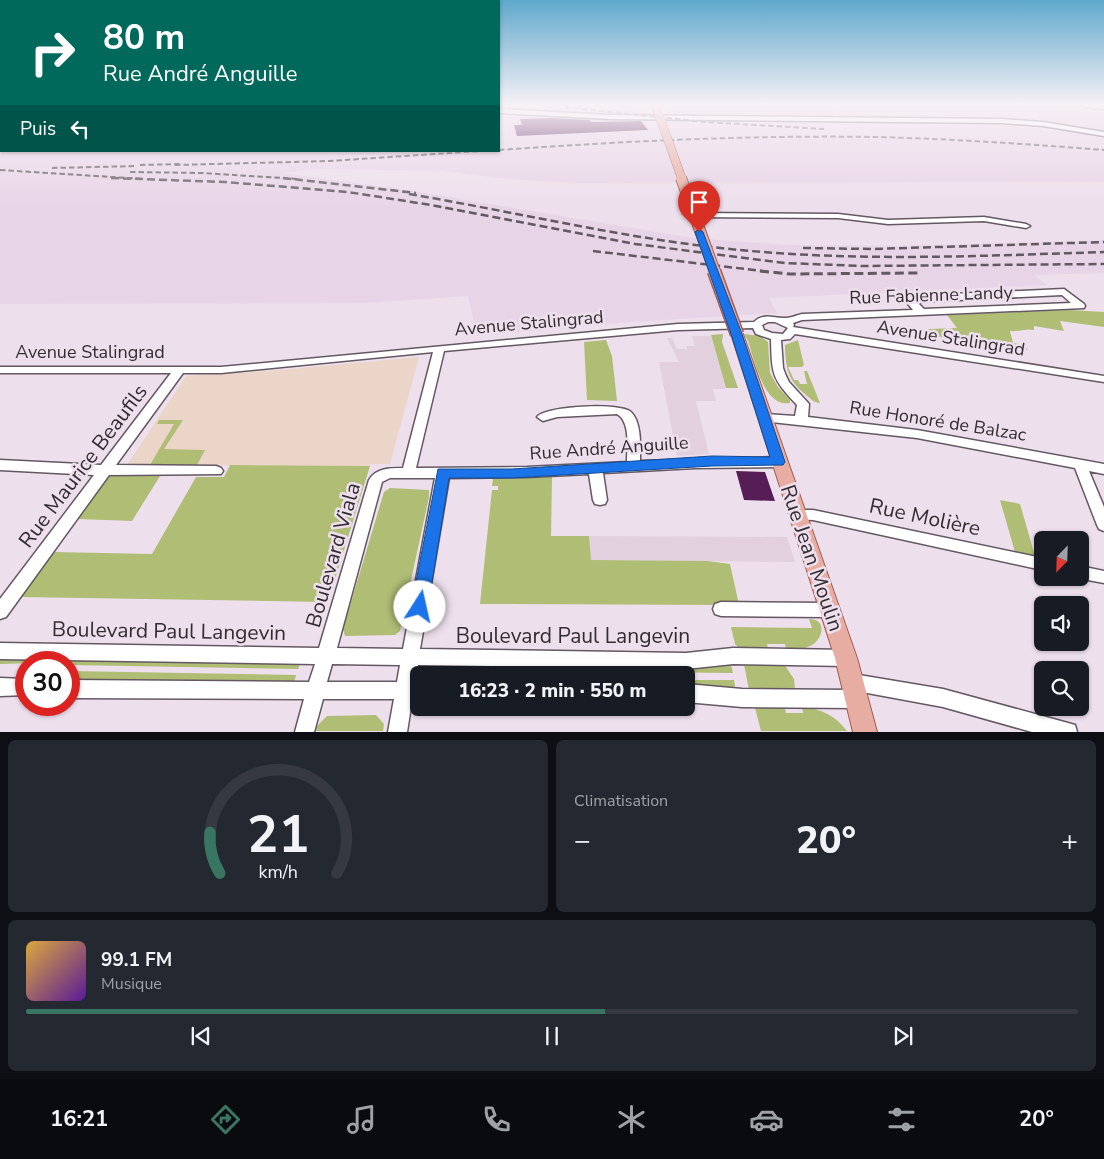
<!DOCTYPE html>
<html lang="fr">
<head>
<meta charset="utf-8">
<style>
	:root { --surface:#171b24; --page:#242831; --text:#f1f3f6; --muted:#9ea1a6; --line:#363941; --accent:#397662 }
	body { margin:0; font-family:"Nunito Sans",sans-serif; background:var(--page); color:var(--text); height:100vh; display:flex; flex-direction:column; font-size:19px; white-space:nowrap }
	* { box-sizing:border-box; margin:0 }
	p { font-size:16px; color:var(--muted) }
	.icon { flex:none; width:28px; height:28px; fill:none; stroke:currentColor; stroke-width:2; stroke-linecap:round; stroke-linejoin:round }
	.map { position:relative; height:732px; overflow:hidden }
	.panel { display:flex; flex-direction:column; gap:8px; padding:8px; background:#0d0f14; flex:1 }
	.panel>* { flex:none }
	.hud { position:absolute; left:0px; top:0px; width:500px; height:152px; box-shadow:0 1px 4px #0004; background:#00695c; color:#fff; overflow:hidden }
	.needle { width:32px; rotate:203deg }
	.controls { position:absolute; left:1034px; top:531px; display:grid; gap:10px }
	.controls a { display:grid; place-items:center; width:55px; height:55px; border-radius:8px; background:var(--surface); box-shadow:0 1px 4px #0004; font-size:25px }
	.speed { position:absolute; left:15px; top:651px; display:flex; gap:10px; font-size:25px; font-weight:700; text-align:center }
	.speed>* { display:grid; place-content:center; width:65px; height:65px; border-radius:50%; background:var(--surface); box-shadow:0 1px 4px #0004; line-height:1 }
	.speed .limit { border:8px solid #d22; background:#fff; color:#111 }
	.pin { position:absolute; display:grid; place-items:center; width:42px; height:42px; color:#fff; margin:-51px -21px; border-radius:50% 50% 50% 0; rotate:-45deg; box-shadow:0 0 5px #0007 }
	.pin .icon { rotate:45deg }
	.me { position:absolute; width:55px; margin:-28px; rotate:10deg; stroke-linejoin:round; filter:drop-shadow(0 0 4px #0008) }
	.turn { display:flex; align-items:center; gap:18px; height:105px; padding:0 20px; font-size:22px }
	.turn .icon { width:65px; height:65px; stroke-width:2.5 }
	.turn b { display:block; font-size:35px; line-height:42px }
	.then { display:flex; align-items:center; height:48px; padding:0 20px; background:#0003; gap:10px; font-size:19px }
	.big { font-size:38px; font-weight:800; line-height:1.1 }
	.panel .tile { flex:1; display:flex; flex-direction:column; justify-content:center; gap:8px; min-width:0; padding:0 18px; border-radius:8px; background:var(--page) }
	.panel .dial { align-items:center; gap:0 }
	.dial svg { height:130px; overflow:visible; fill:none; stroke:var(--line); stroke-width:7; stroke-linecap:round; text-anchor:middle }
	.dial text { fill:var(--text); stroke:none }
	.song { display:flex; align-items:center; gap:15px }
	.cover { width:60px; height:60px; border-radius:8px; background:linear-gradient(135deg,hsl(40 70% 55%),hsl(270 70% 35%)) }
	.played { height:5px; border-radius:2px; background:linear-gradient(90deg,var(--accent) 55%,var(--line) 55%) }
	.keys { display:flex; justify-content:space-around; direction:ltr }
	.heat { display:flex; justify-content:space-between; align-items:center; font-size:28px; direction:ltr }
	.panel .tiles { flex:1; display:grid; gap:8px; grid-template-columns:1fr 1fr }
	.tile:last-child { grid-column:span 2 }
	.trip { position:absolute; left:410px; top:666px; width:285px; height:50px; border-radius:8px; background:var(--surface); box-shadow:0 1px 4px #0004; font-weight:800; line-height:50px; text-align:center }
	.tabs { display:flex; height:80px; justify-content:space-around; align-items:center; background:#090b0e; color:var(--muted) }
	.tabs .icon { width:35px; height:35px }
	.tabs .selected { color:var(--accent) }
	.tabs b { font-size:22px; color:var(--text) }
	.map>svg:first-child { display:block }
	.built { fill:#e8d4e7 }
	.industrial { fill:#e3d0de }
	.education { fill:#ebd5c8 }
	.green { fill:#afbd75 }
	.building { fill:#561d57 }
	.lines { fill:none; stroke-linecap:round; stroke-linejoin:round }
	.minor-casing { stroke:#645863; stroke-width:3 }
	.major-casing { stroke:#9e5d52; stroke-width:2 }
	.minor { fill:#fff; fill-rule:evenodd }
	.major { fill:#e8ada2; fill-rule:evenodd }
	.rail-far2 { stroke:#615960; stroke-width:2; stroke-dasharray:5.5 3; stroke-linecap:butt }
	.rail-far1 { stroke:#615960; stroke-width:2.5; stroke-dasharray:8 4; stroke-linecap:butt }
	.rail { stroke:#615960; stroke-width:3; stroke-dasharray:9 4.5; stroke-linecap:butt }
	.major-bridge-far2-casing { stroke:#9e5d52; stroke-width:9; stroke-linecap:butt }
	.major-bridge-far1-casing { stroke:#9e5d52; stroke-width:12; stroke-linecap:butt }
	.major-bridge-casing { stroke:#9e5d52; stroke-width:15; stroke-linecap:butt }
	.major-bridge-far2 { stroke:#e8ada2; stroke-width:8 }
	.major-bridge-far1 { stroke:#e8ada2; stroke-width:10 }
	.major-bridge { stroke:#e8ada2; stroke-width:12 }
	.route { fill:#1a73e8; stroke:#114b97 }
	.labels { text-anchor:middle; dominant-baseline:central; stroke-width:5; stroke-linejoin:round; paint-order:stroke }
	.street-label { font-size:18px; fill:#332d32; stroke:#eddfec }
	.near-street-label { font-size:21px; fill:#332d32; stroke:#eddfec }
</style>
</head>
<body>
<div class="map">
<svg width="1104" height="732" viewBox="0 0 1104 732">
	<rect width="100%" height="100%" fill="#eddfec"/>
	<path class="built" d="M0,105L1,151H499V113L613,119L792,121L798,124L813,121L980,122L1058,128L1104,136V182L572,183L506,179L443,171L317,169L283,173L407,190L693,238L785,245L902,246L1104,240V273L1034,275L1047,285L769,298L777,313L631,322L477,336L468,296L366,303L0,304Z"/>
	<g class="industrial">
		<path d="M499,105H633L629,115L499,109Z"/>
		<path d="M668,105H831L833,118L675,116Z"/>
		<path d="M837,105H1065L1104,108V132L1057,124L1012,120L842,118L839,117Z"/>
		<path d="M692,336H711L726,389H713L716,401H696L709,454L677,456L659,362H679L667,338H672L677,349H687V346H695Z"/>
		<path d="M589,536L787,537L795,562L590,560Z"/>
	</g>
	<path class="education" d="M419,357L390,464H370V466L127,465L186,376L281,370Z"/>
	<g class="green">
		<path d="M1070,310L1104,312V327L1060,321L1064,331L1034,326V330C1025,328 1019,332 1010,331L1013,343L1025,345L1027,350L888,329L901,330L957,328L947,315Z"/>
		<path d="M723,334L722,342L738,388H726L711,335Z"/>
		<path d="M744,334L760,336L768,342L770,373L778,387L790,400V403C764,408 754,359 748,341Z"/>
		<path d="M606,340L612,356L617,401L587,400L584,342Z"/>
		<path d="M798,340L804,365L802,367H788L794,380H798L800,384H807L804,371H807L820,403C813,402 812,400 806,395C787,379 786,369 785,345Z"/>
		<path d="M159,420H183L164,449L205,450L197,465H150L174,424H157Z"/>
		<path d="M230,465L370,466L328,602L21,597L54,552L152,554L196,477H224Z"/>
		<path d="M110,476H160L132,521L78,519Z"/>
		<path d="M552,477L551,536H589L591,560L707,561L730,564L739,605L480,604L492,490H498V486H492L493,479Z"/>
		<path d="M390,488L429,490V497L400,631L395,635L345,636L343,629L384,492Z"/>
		<path d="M1000,500L1020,504L1035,556L1015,552Z"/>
		<path d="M809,619C828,619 823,640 810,646C803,650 794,649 786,649L785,644H767L768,649L739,648L735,644L731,627L812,628Z"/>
		<path d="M0,656L301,662L298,669L69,665V662L0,664Z"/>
		<path d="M730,661L733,673L428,670L429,663Z"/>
		<path d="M744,664H784L794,679L795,689L749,690Z"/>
		<path d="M69,671L296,675L294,683L69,680Z"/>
		<path d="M686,680H734L736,693L686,688Z"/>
		<path d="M802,707C821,709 835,715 847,731H761L755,708H785L786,713H803Z"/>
		<path d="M376,715L384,724L383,731H316L317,726L327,716Z"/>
	</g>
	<g class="building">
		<path d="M551,118L590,120L591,122L641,121L648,130L517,136L514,125H522L520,119Z"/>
		<path d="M736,471L765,472L775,501L744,500Z"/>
	</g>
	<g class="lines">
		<defs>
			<g id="minor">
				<path d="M1081,105H1104V109L1084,107Z"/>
				<path d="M499,109L610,115L1002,119L1043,122L1104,132V136L1043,126L1002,123L610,119L499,113Z"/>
				<path d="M690,213L838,214L888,220L984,217L1026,224L1030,226L1026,228L984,221L888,224L838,218L693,217H690Z"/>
				<path d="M1064,289L1084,304L1085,306L1084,308L802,320L793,323L794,325L793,327L1104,376V382L795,334L790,339L781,340L783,368L786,376L789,382L809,404L808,417L917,430L1104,464V474L1089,471L1104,507V531L1099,529L1097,525L1075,468L917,438L761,421L759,418L761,415L765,414L795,416L797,405C772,378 772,376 771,339L756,334L753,328L678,330L444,351L416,468L527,467L627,462C627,448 631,422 617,414L557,417L543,421L537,417C545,406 620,402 631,412C642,423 640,447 640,461L779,457L784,459L786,462L784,465L779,467L695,468L603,473L607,500L605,504L600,505L595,504L593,500L589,474L527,477L449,478L420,649L686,653L733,648L846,650L852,652L855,658L852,664L846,666L733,664L686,669L418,665L415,682H419V700H412L407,732H388L394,699H323L314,732H295L304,699L69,698V680L309,682L315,664L0,659V643L319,648L369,480C376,468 390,468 403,468L433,352L221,373H183L116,465L216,466L221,468L223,471L221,474L109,475L6,617L0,619V599L94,475L0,470V460L101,465L171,373H0V367H221L678,324L754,322C765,312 774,319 786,318C791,318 797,315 802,314L913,310L904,299L909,296ZM1062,295L1071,303L924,309L917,302ZM768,322H775L788,328L783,334L772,333L764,330L762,325ZM390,478H435L403,649L337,648L382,482ZM332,664L400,665L397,682H327Z"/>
				<path d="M798,510H813L1042,558V570L813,520L793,519L791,515L793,511Z"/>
				<path d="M1080,566L1104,571V583L1077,578H1080Z"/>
				<path d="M721,602L830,603L836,605L838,610L836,615L830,617L721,616L715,614L713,609L715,604Z"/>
				<path d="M853,674L943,689L1068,723L1075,725L1077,732H1032L943,707L862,692L866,699L863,705L857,708L742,707L686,702V684L742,689L852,690L847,688L844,682L847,676Z"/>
				<path d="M0,678L26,679V695L0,696Z"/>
			</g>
			<g id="major">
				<path d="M652,105H659L662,117H656Z"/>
				<path d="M737,330L743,334L857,658L877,732H853L835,658L731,334Z"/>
			</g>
		</defs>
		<use href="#minor" class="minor-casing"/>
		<use href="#major" class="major-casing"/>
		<use href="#minor" class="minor"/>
		<use href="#major" class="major"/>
		<g class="rail-far2">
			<path d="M565,107L704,122L824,129"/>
			<path d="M499,150C625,141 751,135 877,137C953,139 1028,144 1104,150"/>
			<path d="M140,165L182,164"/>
			<path d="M175,165L329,161L480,151"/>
			<path d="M52,168L137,166"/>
			<path d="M0,170L144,179"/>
			<path d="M130,172L202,173L298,179"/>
		</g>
		<g class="rail-far1">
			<path d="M111,178L225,182L348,192L431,205L635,244L785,263L862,266L1104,264"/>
			<path d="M283,178L416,193"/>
			<path d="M409,194C516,212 622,238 730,249C854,262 979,256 1104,252"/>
			<path d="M803,248L873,249L1104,242"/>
			<path d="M593,251L771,272"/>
		</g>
		<path class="rail" d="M760,271L790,274L919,273"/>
		<defs>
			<path id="major-bridge-far2" d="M659,115L682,179"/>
			<path id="major-bridge-far1" d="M681,178L715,272"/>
			<path id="major-bridge" d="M714,271L737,334"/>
		</defs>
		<use href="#major-bridge-far2" class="major-bridge-far2-casing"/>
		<use href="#major-bridge-far1" class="major-bridge-far1-casing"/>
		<use href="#major-bridge" class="major-bridge-casing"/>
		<use href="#major-bridge-far2" class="major-bridge-far2"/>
		<use href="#major-bridge-far1" class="major-bridge-far1"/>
		<use href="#major-bridge" class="major-bridge"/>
	</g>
	<linearGradient id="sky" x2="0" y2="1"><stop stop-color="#5fa8cc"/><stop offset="0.5" stop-color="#f7f1f6"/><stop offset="1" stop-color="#f7f1f6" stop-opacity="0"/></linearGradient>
	<rect width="1104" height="208" fill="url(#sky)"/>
	<path class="route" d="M699,229L703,232L742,334L785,462L783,465L712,466L512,478H449L428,607L425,612L420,614L414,612L411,607L438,469H512L712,456L770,457L731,334L695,232Z"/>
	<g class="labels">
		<g class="street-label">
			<text transform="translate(931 295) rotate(-2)">Rue Fabienne Landy</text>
			<text transform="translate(529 323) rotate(-5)">Avenue Stalingrad</text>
			<text transform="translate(951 338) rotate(9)">Avenue Stalingrad</text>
			<text x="90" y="352">Avenue Stalingrad</text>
			<text transform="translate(938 421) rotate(9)">Rue Honoré de Balzac</text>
			<text transform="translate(609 448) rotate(-4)">Rue André Anguille</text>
		</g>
		<g class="near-street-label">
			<text transform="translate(83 466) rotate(-53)">Rue Maurice Beaufils</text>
			<text transform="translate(925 517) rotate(12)">Rue Molière</text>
			<text transform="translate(333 555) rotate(-74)">Boulevard Viala</text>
			<text transform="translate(812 558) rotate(71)">Rue Jean Moulin</text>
			<text transform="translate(169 631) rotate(1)">Boulevard Paul Langevin</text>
			<text x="573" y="636">Boulevard Paul Langevin</text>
		</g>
	</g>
</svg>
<div class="controls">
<a><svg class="needle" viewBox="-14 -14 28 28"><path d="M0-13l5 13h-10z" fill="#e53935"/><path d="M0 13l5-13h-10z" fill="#9ea1a6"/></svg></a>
<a><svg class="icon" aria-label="sound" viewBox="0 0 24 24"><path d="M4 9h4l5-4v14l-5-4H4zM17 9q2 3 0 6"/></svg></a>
<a><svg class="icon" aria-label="search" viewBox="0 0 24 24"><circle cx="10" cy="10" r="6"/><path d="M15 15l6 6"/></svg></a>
</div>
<div class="speed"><div class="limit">30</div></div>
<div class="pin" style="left:699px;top:232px;background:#d93025"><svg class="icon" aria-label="arrive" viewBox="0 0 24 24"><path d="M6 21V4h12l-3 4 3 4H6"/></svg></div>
<svg class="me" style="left:420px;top:607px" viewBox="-20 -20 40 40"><circle r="19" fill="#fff"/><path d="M0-13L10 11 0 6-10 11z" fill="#1a73e8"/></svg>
<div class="trip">16:23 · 2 min · 550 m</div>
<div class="hud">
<div class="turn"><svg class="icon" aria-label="right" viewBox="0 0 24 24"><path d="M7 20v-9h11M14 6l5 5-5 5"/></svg><div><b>80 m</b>Rue André Anguille</div></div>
<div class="then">Puis<svg class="icon" aria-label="left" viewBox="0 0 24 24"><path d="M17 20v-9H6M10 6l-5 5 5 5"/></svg></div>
</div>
</div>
<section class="panel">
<div class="tiles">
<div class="tile dial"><svg viewBox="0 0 100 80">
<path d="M14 69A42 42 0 1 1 86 69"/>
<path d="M14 69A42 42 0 0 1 8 44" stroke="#397662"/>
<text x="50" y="56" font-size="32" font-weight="700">21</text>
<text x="50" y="72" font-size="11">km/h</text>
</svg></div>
<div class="tile"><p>Climatisation</p>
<div class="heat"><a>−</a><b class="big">20°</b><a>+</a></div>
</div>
<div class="tile">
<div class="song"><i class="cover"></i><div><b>99.1 FM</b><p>Musique</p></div></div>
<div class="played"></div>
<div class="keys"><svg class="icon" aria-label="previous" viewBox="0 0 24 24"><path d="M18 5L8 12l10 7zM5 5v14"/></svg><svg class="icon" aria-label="pause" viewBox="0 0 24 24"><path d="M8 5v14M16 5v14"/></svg><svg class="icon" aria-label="next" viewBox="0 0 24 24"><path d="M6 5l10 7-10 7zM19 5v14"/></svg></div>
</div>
</div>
</section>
<nav class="tabs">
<b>16:21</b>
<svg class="icon selected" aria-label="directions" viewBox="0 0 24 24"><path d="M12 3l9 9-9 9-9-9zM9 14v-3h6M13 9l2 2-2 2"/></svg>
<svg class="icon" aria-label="music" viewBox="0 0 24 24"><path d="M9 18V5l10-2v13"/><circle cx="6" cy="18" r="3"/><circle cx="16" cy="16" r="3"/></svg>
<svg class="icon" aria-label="phone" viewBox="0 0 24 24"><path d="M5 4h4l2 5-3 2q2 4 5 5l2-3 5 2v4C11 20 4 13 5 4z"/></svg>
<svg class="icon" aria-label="climate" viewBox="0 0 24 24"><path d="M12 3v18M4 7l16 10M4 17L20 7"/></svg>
<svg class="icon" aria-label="car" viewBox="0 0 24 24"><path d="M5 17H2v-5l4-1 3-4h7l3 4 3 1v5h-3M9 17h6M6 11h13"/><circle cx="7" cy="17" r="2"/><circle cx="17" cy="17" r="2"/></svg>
<svg class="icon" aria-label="filters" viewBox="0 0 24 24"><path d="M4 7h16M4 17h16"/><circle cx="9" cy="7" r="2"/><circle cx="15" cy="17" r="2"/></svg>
<b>20°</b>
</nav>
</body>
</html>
